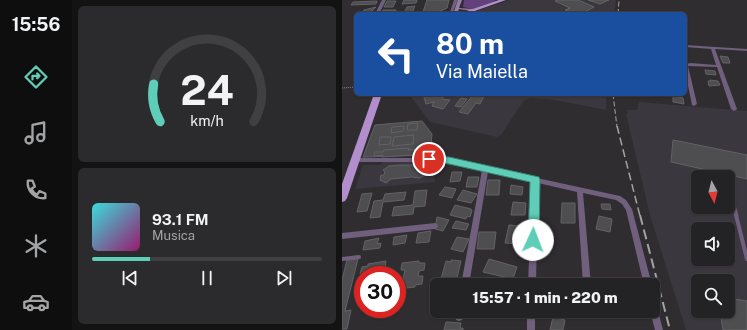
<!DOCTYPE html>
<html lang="it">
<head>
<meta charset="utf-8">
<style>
	:root { --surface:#232224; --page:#2b2a2c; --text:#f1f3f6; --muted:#a3a4a6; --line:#403f41; --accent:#5eceb8 }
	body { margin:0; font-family:"Public Sans",sans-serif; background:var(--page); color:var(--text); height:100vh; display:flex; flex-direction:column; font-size:15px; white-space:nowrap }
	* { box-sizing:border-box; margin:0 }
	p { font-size:13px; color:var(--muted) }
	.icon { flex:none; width:22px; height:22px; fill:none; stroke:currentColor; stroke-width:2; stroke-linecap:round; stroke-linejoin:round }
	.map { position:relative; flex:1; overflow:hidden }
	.drawer { display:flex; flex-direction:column; gap:6px; padding:6px; background:#131314; width:270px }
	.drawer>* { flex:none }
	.banner { position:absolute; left:12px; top:12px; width:333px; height:84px; border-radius:6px; box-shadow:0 1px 3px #0004,0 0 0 1px var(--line); background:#1a4fa0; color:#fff; overflow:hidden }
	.needle { width:26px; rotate:173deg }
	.controls { position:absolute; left:349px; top:170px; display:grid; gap:8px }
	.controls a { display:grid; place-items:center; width:44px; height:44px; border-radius:6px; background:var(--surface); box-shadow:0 1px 3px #0004,0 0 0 1px var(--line); font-size:20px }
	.speed { position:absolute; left:12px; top:266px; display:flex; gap:8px; font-size:20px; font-weight:700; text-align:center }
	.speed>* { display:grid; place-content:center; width:52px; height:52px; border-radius:50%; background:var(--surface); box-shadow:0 1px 3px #0004,0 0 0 1px var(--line); line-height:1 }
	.speed .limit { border:6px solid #d22; background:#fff; color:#111 }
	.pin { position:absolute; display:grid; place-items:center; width:34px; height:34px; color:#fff; margin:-17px; border:2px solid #fff; border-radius:50%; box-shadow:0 1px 4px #0007 }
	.me { position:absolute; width:44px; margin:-22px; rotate:2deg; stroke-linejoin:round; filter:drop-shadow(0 0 3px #0008) }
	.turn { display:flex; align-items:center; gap:14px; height:84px; padding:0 16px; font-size:18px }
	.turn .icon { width:52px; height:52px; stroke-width:2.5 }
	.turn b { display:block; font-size:28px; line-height:34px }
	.drawer .card { flex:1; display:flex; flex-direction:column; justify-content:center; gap:6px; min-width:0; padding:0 14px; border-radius:6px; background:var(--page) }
	.drawer .dial { align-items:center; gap:0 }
	.dial svg { height:104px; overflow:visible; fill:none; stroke:var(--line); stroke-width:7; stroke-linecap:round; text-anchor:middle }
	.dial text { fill:var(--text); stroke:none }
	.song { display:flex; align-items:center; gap:12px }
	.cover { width:48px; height:48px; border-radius:6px; background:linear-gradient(135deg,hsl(180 70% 55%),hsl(320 70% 35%)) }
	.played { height:4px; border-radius:2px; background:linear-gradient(90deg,var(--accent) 25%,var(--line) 25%) }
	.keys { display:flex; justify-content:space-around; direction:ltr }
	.trip { position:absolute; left:88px; top:278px; width:230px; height:40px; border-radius:6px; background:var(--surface); box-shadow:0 1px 3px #0004,0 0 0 1px var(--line); font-weight:800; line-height:40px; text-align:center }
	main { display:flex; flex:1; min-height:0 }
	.dock { display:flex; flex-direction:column; width:72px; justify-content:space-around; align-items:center; background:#0e0e0e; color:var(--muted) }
	.dock .icon { width:28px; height:28px }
	.dock .on { color:var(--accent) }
	.dock b { font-size:18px; color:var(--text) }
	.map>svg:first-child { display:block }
	.built { fill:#3b373f; fill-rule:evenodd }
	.green { fill:#63417a }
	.building { fill:#4e4d50; stroke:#636265 }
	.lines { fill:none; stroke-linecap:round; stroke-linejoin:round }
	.path { stroke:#848385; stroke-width:1; stroke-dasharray:1 1; stroke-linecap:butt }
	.lane-far1 { stroke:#705f7d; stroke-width:3 }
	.lane { stroke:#705f7d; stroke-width:4 }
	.street { fill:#705f7d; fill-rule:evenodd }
	.secondary { fill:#967aaa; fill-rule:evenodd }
	.primary { fill:#b28fcc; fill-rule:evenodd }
	.rail-far2 { stroke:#a3a2a4; stroke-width:1; stroke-dasharray:5 2.5; stroke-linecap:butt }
	.rail-far1 { stroke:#a3a2a4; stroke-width:1.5; stroke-dasharray:8 4; stroke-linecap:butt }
	.rail { stroke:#a3a2a4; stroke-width:2; stroke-dasharray:10 5; stroke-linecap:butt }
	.route { fill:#5eceb8; stroke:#3d8678 }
</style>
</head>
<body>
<main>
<nav class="dock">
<b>15:56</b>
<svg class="icon on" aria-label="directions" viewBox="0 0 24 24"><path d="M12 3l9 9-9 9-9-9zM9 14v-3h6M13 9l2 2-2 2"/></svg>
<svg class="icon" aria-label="music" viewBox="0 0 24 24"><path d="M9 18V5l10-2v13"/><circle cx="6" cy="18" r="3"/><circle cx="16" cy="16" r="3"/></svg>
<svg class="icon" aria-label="phone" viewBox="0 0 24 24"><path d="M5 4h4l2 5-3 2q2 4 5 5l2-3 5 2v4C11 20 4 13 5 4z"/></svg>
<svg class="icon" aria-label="climate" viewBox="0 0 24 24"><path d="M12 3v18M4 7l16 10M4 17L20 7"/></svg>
<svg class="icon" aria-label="car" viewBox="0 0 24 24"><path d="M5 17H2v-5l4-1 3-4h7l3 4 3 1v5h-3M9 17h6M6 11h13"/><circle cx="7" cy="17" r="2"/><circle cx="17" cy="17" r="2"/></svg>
</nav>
<section class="drawer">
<div class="card dial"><svg viewBox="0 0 100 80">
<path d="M14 69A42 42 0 1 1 86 69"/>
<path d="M14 69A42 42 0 0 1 9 40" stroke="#5eceb8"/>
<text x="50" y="56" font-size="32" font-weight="700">24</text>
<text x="50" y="72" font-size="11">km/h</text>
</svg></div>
<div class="card">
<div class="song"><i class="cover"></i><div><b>93.1 FM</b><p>Musica</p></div></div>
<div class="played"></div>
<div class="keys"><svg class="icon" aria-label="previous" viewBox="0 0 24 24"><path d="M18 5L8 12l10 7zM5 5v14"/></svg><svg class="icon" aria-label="pause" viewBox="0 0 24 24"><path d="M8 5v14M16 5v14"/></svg><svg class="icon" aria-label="next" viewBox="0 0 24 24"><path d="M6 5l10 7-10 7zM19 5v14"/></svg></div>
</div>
</section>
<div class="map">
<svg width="405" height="330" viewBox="0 0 405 330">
	<rect width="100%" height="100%" fill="#2f2d30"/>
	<g class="built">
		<path d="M168,0H274L272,14H125Z"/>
		<path d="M67,94H264V110L213,100L189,98L182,100L159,135L155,137L88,122Z"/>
		<path d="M297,102L405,111V330H344L308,215L284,114L286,113L285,110H295ZM356,177H386V207H356ZM356,229H386V259H356ZM356,281H386V311H356Z"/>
		<path d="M41,162H91L93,182L13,189L21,165H38Z"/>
	</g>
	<path class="green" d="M122,0H154L151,2L131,9L121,7Z"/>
	<g class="building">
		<path d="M62,0H75L74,3L60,4Z"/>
		<path d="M85,0H107L105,8L96,12H81Z"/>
		<path d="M215,0H236L252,7L239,14H234L223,10L228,8L213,1Z"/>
		<path d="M246,0H267L258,4Z"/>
		<path d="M35,1L34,4L9,5L11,2Z"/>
		<path d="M45,1H54L51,7H42Z"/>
		<path d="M73,6L70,13H62L65,7Z"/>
		<path d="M34,7L29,12H32L31,14L19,13L22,10Z"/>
		<path d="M41,10H54L53,14H39Z"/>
		<path d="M378,56L386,57L388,63H381Z"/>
		<path d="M363,70L373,71L374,75L364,74Z"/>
		<path d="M368,80L376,81L378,85L367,86L366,81H369Z"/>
		<path d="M81,94H99L101,99L108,100L101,109L90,106L92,102L84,104Z"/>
		<path d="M132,94H143L138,104L134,103L126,114L117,112Z"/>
		<path d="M331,96L341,98L342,104L331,102Z"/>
		<path d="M119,98L125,99L119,107L113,106Z"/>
		<path d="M80,121L90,134L88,155L21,157L33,125Z"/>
		<path d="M76,123L75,130H65L66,124Z"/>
		<path d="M62,126L61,131L49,133L50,127Z"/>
		<path d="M72,135L71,144L50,146L52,137Z"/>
		<path d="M38,137H49L48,144L37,145Z"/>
		<path d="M331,140L405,155V179L329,162Z"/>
		<path d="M67,148L66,150L84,148L83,154L40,157L41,155L32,156L33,152H41L42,150Z"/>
		<path d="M58,165H71L73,168L79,165L85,167L84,175L77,178L70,177L49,179L44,183L38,180L39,175H42L43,172L41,170L47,166Z"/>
		<path d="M110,172H120L118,181L108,182Z"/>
		<path d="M126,177H137L135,187H124Z"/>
		<path d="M146,180H158L157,195H144Z"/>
		<path d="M169,185L181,187L180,195L168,194Z"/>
		<path d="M103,187L114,189L110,198L97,195Z"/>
		<path d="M85,190L83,206L72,207L71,214L50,216L52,207L71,205L73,191Z"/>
		<path d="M121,190L135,194L129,203L115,200Z"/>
		<path d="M64,192L62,200L41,202L38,217L28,218L32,201L41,200L43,194Z"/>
		<path d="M30,193L25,211L15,212L20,194Z"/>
		<path d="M171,202L184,203L183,215H169Z"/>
		<path d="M220,203H233V223H219Z"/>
		<path d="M259,204H268L269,210L260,209Z"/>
		<path d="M113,205L129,209L130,211L128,217L125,216L124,219L108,215Z"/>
		<path d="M257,216L270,219L268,232L254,229Z"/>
		<path d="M95,217L107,220L101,231L93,229Z"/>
		<path d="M114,221L127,224L124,230L110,228Z"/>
		<path d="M167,225L180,226L178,244L163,243Z"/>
		<path d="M89,231L87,242L74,243L76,233Z"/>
		<path d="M137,232H154L152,249H135Z"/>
		<path d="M65,235L63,243L51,245L52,237Z"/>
		<path d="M115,237L127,239L121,252L109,249Z"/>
		<path d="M37,238L35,244L39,243L38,248L21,250L23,241Z"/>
		<path d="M206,239L212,240L210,248L205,247Z"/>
		<path d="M16,259L3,311L9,310L5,329H0V280L5,260Z"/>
		<path d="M147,259L175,267L171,279L141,272Z"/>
		<path d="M109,260L119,261L114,282L99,279L104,261L109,262Z"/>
		<path d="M44,261L43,270L38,271V275H21V289H19L20,286L15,287L17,279H20L21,273L18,274L20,267L26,266V264Z"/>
		<path d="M77,261V263H83L82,270L77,271L76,276H81L80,284L73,285V287L55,289L57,280L61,279L63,270H59L60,263Z"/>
		<path d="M386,298L405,301V330H381L378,311H386Z"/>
		<path d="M161,311H175V316L161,314Z"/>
		<path d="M211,317L223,320L221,330H208Z"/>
		<path d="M104,322L119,323L118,328H121V330H102Z"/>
	</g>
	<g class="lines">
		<path class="path" d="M0,88L14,87"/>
		<path class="lane-far1" d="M390,198L395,216"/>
		<g class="lane">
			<path d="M394,215L405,259"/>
			<path d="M0,259L17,257"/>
		</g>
		<g class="street">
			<path d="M40,0H44L37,14H33Z"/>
			<path d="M112,0H116L110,14H78L80,13L108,12Z"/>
			<path d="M343,45L405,49V51L373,49L395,109L394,110L392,111L389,109L375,67L346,66L355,104L352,106L350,105L343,71V64L349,63L374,65L369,49L343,47Z"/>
			<path d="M11,158H103L278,196L284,200L290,209L310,285H302L284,210L280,204L274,200L241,193L249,285H241L235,192L196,183L194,285H186L190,181L146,172L127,285H119L140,170L103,162H11L10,160Z"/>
			<path d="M93,223L95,224L96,226L95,228L93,229L0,239V233Z"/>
			<path d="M311,303L314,304L315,307L321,330H313L308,311H311Z"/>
			<path d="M115,311H123L120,320L117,321L114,320L113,317Z"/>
			<rect x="185" y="311" width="8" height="19"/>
		</g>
		<path class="secondary" d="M116,0H120L117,8L131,9L133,10L131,11L117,9L115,14H111Z"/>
		<g class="primary">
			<path d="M157,0H164L124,14H116Z"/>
			<path d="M32,94H40L5,198L3,201L0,202V184Z"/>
		</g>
		<g class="rail-far2">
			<path d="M276,14L277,0"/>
			<path d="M271,94L275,127"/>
		</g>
		<path class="rail-far1" d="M275,126L298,216"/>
		<path class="rail" d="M298,215L328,330"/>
	</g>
	<path class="route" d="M87,156L107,157L197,177L198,180L197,240L195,243L191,245L188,243L186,240L188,182L107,164L84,161L82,159Z"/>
</svg>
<div class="controls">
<a><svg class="needle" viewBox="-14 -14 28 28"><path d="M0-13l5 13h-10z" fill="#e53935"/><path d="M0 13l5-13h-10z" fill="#a3a4a6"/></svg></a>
<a><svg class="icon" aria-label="sound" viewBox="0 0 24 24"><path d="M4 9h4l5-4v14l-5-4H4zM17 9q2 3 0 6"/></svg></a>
<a><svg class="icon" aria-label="search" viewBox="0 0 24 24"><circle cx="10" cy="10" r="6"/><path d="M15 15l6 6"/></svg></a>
</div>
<div class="speed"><div class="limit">30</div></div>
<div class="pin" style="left:87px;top:159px;background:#d93025"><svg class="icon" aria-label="arrive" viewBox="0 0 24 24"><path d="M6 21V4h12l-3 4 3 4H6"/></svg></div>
<svg class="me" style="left:191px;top:240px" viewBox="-20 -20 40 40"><circle r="19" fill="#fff"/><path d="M0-13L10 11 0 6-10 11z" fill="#5eceb8"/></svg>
<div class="trip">15:57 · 1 min · 220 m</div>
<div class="banner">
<div class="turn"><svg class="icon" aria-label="left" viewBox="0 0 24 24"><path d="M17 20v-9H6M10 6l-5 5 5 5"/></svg><div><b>80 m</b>Via Maiella</div></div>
</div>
</div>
</main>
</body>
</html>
